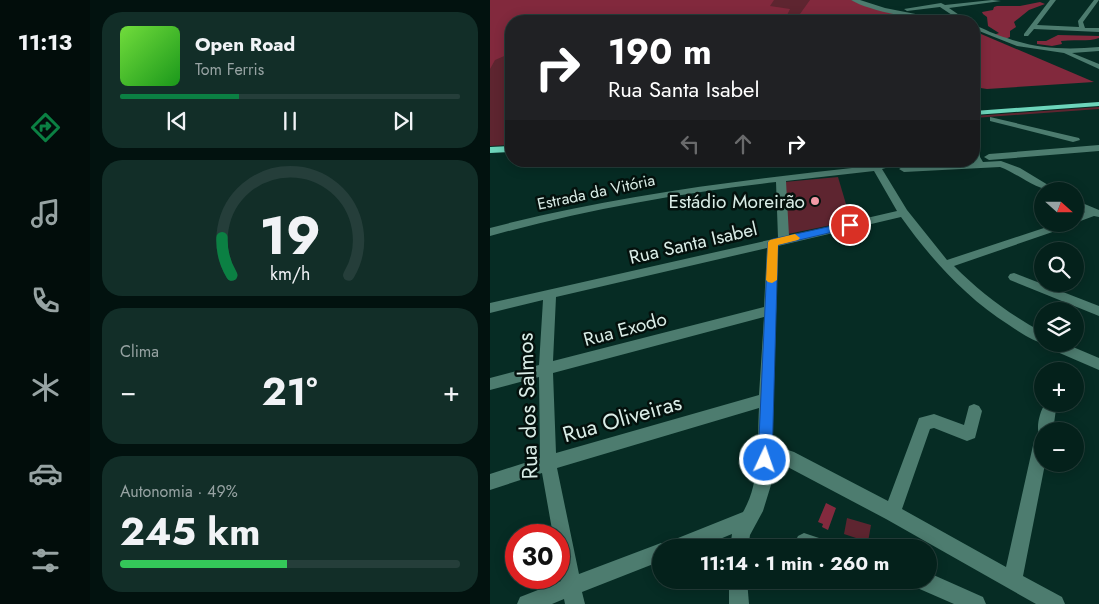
<!DOCTYPE html>
<html lang="pt">
<head>
<meta charset="utf-8">
<style>
	:root { --surface:#04211b; --page:#122e28; --text:#f1f3f6; --muted:#97a3a3; --line:#253e3a; --accent:#0b8043 }
	body { margin:0; font-family:Jost,sans-serif; background:var(--page); color:var(--text); height:100vh; display:flex; flex-direction:column; font-size:19px; white-space:nowrap }
	* { box-sizing:border-box; margin:0 }
	p { font-size:16px; color:var(--muted) }
	.icon { flex:none; width:28px; height:28px; fill:none; stroke:currentColor; stroke-width:2; stroke-linecap:round; stroke-linejoin:round }
	.map { position:relative; flex:1; overflow:hidden }
	.sheet { display:flex; flex-direction:column; gap:12px; padding:12px; background:#02120f; width:400px }
	.sheet>* { flex:none }
	.banner { position:absolute; left:15px; top:15px; width:475px; height:152px; border-radius:20px; box-shadow:0 2px 12px #0003,0 0 0 1px var(--line); background:#202124; color:#fff; overflow:hidden }
	.needle { width:32px; rotate:111deg }
	.controls { position:absolute; left:544px; top:182px; display:grid; gap:10px }
	.controls a { display:grid; place-items:center; width:50px; height:50px; border-radius:50%; background:var(--surface); box-shadow:0 2px 12px #0003,0 0 0 1px var(--line); font-size:25px }
	.speed { position:absolute; left:15px; top:524px; display:flex; gap:10px; font-size:25px; font-weight:700; text-align:center }
	.speed>* { display:grid; place-content:center; width:65px; height:65px; border-radius:50%; background:var(--surface); box-shadow:0 2px 12px #0003,0 0 0 1px var(--line); line-height:1 }
	.speed .limit { border:8px solid #d22; background:#fff; color:#111 }
	.pin { position:absolute; display:grid; place-items:center; width:42px; height:42px; color:#fff; margin:-21px; border:2px solid #fff; border-radius:50%; box-shadow:0 1px 5px #0007 }
	.me { position:absolute; width:55px; margin:-28px; rotate:3deg; stroke-linejoin:round; filter:drop-shadow(0 0 4px #0008) }
	.turn { display:flex; align-items:center; gap:18px; height:105px; padding:0 20px; font-size:22px }
	.turn .icon { width:65px; height:65px; stroke-width:2.5 }
	.turn b { display:block; font-size:35px; line-height:42px }
	.lanes { display:flex; align-items:center; height:48px; padding:0 20px; background:#0003; justify-content:center; gap:25px; direction:ltr }
	.lanes .off { opacity:.35 }
	.big { font-size:38px; font-weight:700; line-height:1.1 }
	.sheet .widget { flex:1; display:flex; flex-direction:column; justify-content:center; gap:8px; min-width:0; padding:0 18px; border-radius:20px; background:var(--page) }
	.sheet .dial { align-items:center; gap:0 }
	.dial svg { height:130px; overflow:visible; fill:none; stroke:var(--line); stroke-width:7; stroke-linecap:round; text-anchor:middle }
	.dial text { fill:var(--text); stroke:none }
	.song { display:flex; align-items:center; gap:15px }
	.cover { width:60px; height:60px; border-radius:8px; background:linear-gradient(135deg,hsl(100 70% 55%),hsl(120 70% 35%)) }
	.played { height:5px; border-radius:2px; background:linear-gradient(90deg,var(--accent) 35%,var(--line) 35%) }
	.keys { display:flex; justify-content:space-around; direction:ltr }
	.heat { display:flex; justify-content:space-between; align-items:center; font-size:28px; direction:ltr }
	.charge { height:8px; border-radius:4px; background:linear-gradient(90deg,#34c759 49%,var(--line) 0) }
	.trip { position:absolute; left:162px; top:539px; width:285px; height:50px; border-radius:25px; background:var(--surface); box-shadow:0 2px 12px #0003,0 0 0 1px var(--line); font-weight:700; line-height:50px; text-align:center }
	main { display:flex; flex:1; min-height:0 }
	.tabs { display:flex; flex-direction:column; width:90px; justify-content:space-around; align-items:center; background:#020d0b; color:var(--muted) }
	.tabs .icon { width:35px; height:35px }
	.tabs .on { color:var(--accent) }
	.tabs b { font-size:22px; color:var(--text) }
	.map>svg:first-child { display:block }
	.green { fill:#5e2530 }
	.forest { fill:#82293d }
	.water { fill:#832a3e }
	.lines { fill:none; stroke-linecap:round; stroke-linejoin:round }
	.minor { fill:#4d7c6f; fill-rule:evenodd }
	.major { fill:#6dd5bb; fill-rule:evenodd }
	.route { fill:#1a73e8; stroke:#114b97 }
	.slow { fill:#f59e0b }
	.poi-dot { fill:#f39aa7; stroke:#04110d; stroke-width:2 }
	.labels { text-anchor:middle; dominant-baseline:central; stroke-width:5; stroke-linejoin:round; paint-order:stroke }
	.far-street-label { font-size:16px; fill:#daede7; stroke:#04110d }
	.poi-label { font-size:19px; fill:#daede7; stroke:#04110d; text-anchor:end }
	.street-label { font-size:19px; fill:#daede7; stroke:#04110d }
	.near-street-label { font-size:22px; fill:#daede7; stroke:#04110d }
</style>
</head>
<body>
<main>
<nav class="tabs">
<b>11:13</b>
<svg class="icon on" aria-label="directions" viewBox="0 0 24 24"><path d="M12 3l9 9-9 9-9-9zM9 14v-3h6M13 9l2 2-2 2"/></svg>
<svg class="icon" aria-label="music" viewBox="0 0 24 24"><path d="M9 18V5l10-2v13"/><circle cx="6" cy="18" r="3"/><circle cx="16" cy="16" r="3"/></svg>
<svg class="icon" aria-label="phone" viewBox="0 0 24 24"><path d="M5 4h4l2 5-3 2q2 4 5 5l2-3 5 2v4C11 20 4 13 5 4z"/></svg>
<svg class="icon" aria-label="climate" viewBox="0 0 24 24"><path d="M12 3v18M4 7l16 10M4 17L20 7"/></svg>
<svg class="icon" aria-label="car" viewBox="0 0 24 24"><path d="M5 17H2v-5l4-1 3-4h7l3 4 3 1v5h-3M9 17h6M6 11h13"/><circle cx="7" cy="17" r="2"/><circle cx="17" cy="17" r="2"/></svg>
<svg class="icon" aria-label="filters" viewBox="0 0 24 24"><path d="M4 7h16M4 17h16"/><circle cx="9" cy="7" r="2"/><circle cx="15" cy="17" r="2"/></svg>
</nav>
<section class="sheet">
<div class="widget">
<div class="song"><i class="cover"></i><div><b>Open Road</b><p>Tom Ferris</p></div></div>
<div class="played"></div>
<div class="keys"><svg class="icon" aria-label="previous" viewBox="0 0 24 24"><path d="M18 5L8 12l10 7zM5 5v14"/></svg><svg class="icon" aria-label="pause" viewBox="0 0 24 24"><path d="M8 5v14M16 5v14"/></svg><svg class="icon" aria-label="next" viewBox="0 0 24 24"><path d="M6 5l10 7-10 7zM19 5v14"/></svg></div>
</div>
<div class="widget dial"><svg viewBox="0 0 100 80">
<path d="M14 69A42 42 0 1 1 86 69"/>
<path d="M14 69A42 42 0 0 1 8 46" stroke="#0b8043"/>
<text x="50" y="56" font-size="32" font-weight="700">19</text>
<text x="50" y="72" font-size="11">km/h</text>
</svg></div>
<div class="widget"><p>Clima</p>
<div class="heat"><a>−</a><b class="big">21°</b><a>+</a></div>
</div>
<div class="widget"><p>Autonomia · 49%</p><b class="big">245 km</b><div class="charge"></div></div>
</section>
<div class="map">
<svg width="609" height="604" viewBox="0 0 609 604">
	<rect width="100%" height="100%" fill="#062c24"/>
	<g class="green">
		<path d="M0,0H361L397,12L445,21H21V145L0,146Z"/>
		<path d="M609,107V109L484,118V116Z"/>
		<path d="M348,177L361,221L298,234L294,182Z"/>
		<path d="M357,518L381,525L378,542L354,534Z"/>
	</g>
	<g class="forest">
		<path d="M0,0H284L280,6L300,9L294,21H161L158,19L151,21H21V53L5,60L0,69Z"/>
		<path d="M320,0H361L397,12L445,21H305Z"/>
		<path d="M550,2L555,4L539,10L524,22L526,27L520,31V37L515,39L504,35L509,33L498,26L497,17L493,14L492,12L503,10L504,7L507,6H530Z"/>
		<path d="M484,31L604,82L497,89L484,87Z"/>
		<path d="M568,35L609,36V38C598,42 584,39 571,41L572,44L562,46L547,44V41H556Z"/>
	</g>
	<path class="water" d="M336,503L346,508L338,530L332,527L333,524L328,522Z"/>
	<g class="lines">
		<g class="minor">
			<path d="M361,0H370L395,8L461,21C438,22 380,12 361,0Z"/>
			<path d="M502,0L511,1L459,8L478,21H471L450,7L417,11L414,9L451,3L455,5Z"/>
			<path d="M560,0H566L547,25L589,27L588,21L604,0H609L593,22L595,28H609V32L544,29L538,36H534V34Z"/>
			<path d="M484,25C495,29 505,35 517,38C547,49 577,50 609,47V51L582,53L609,64V69L574,53L527,46L484,29Z"/>
			<path d="M500,117L589,138L590,140L583,142L500,121Z"/>
			<path d="M484,134L488,137L490,157L493,162L511,161L530,168L568,191C548,192 529,174 510,167L414,172L409,169L414,166L484,163Z"/>
			<path d="M609,145V151L499,160L494,157L499,154Z"/>
			<path d="M380,161H386L389,164L396,161H430C421,168 404,165 392,169L417,210L457,260L566,224H581L580,226L464,266C491,293 519,314 552,332V343C541,340 529,332 519,325C475,297 441,259 411,217L288,246L281,485L273,511L260,535L258,548H240L242,534L208,548H171V561L92,592L95,604H75L74,599L62,604H27L30,597L71,581L69,568V535H63L52,473L0,490V474L50,458L49,377L0,390V378L49,365L53,300L0,313V303L288,238L286,182C189,193 94,210 0,236V228C125,195 252,180 380,166ZM384,171L407,211L299,236L296,181ZM277,248L274,307L63,361L66,297ZM274,317L269,395L66,453L63,373ZM269,408C267,443 271,482 253,512L178,542L176,545L171,543L89,574L67,468Z"/>
			<path d="M585,200L609,210V217L604,216L585,223V216L595,212L585,207Z"/>
			<path d="M524,273L609,306V316L520,280L518,277L520,274Z"/>
			<path d="M556,344H576L609,358V370L558,348Z"/>
			<path d="M484,404L489,406L492,411L485,438L477,441L444,428L440,429L412,509L516,567L544,441L549,435C546,426 550,411 555,404H564L566,409L563,431H552V464H555L533,576L572,597L575,604H546L396,519L292,464L290,458L292,452L298,450L304,452L398,501L429,418L444,414L474,425L479,406Z"/>
			<path d="M314,533L341,542L344,548H307L305,542L308,536Z"/>
			<path d="M439,573L493,597L496,604H464L425,587L423,580H439Z"/>
			<path d="M239,580H257L259,604H239Z"/>
		</g>
		<g class="major">
			<path d="M609,102V106L484,115V111Z"/>
			<path d="M21,146V152L0,153V147Z"/>
		</g>
	</g>
	<path class="route" d="M360,222L365,225L364,227L288,245L282,460L280,465L275,467L270,465L268,460L278,242L283,239Z"/>
	<path class="slow" d="M305,234L310,238L308,240L288,245L287,280L282,283L278,282L276,280L278,242L280,240Z"/>
	<circle class="poi-dot" cx="325" cy="201" r="5"/>
	<g class="labels">
		<g class="far-street-label">
			<text transform="translate(106 192) rotate(-12)">Estrada da Vitória</text>
		</g>
		<g class="poi-label">
			<text x="315" y="201">Estádio Moreirão</text>
		</g>
		<g class="street-label">
			<text transform="translate(203 243) rotate(-13)">Rua Santa Isabel</text>
			<text transform="translate(135 329) rotate(-15)">Rua Exodo</text>
		</g>
		<g class="near-street-label">
			<text transform="translate(37 406) rotate(-92)">Rua dos Salmos</text>
			<text transform="translate(132 418) rotate(-16)">Rua Oliveiras</text>
		</g>
	</g>
</svg>
<div class="controls">
<a><svg class="needle" viewBox="-14 -14 28 28"><path d="M0-13l5 13h-10z" fill="#e53935"/><path d="M0 13l5-13h-10z" fill="#97a3a3"/></svg></a>
<a><svg class="icon" aria-label="search" viewBox="0 0 24 24"><circle cx="10" cy="10" r="6"/><path d="M15 15l6 6"/></svg></a>
<a><svg class="icon" aria-label="layers" viewBox="0 0 24 24"><path d="M12 4l9 5-9 5-9-5zM3 14l9 5 9-5"/></svg></a>
<a>+</a>
<a>−</a>
</div>
<div class="speed"><div class="limit">30</div></div>
<div class="pin" style="left:360px;top:225px;background:#d93025"><svg class="icon" aria-label="arrive" viewBox="0 0 24 24"><path d="M6 21V4h12l-3 4 3 4H6"/></svg></div>
<svg class="me" style="left:275px;top:460px" viewBox="-20 -20 40 40"><circle r="17" fill="#1a73e8" stroke="#fff" stroke-width="3"/><path d="M0-11L8 9 0 5-8 9z" fill="#fff"/></svg>
<div class="trip">11:14 · 1 min · 260 m</div>
<div class="banner">
<div class="turn"><svg class="icon" aria-label="right" viewBox="0 0 24 24"><path d="M7 20v-9h11M14 6l5 5-5 5"/></svg><div><b>190 m</b>Rua Santa Isabel</div></div>
<div class="lanes"><svg class="icon off" aria-label="left" viewBox="0 0 24 24"><path d="M17 20v-9H6M10 6l-5 5 5 5"/></svg><svg class="icon off" aria-label="ahead" viewBox="0 0 24 24"><path d="M12 20V5M6 11l6-6 6 6"/></svg><svg class="icon" aria-label="right" viewBox="0 0 24 24"><path d="M7 20v-9h11M14 6l5 5-5 5"/></svg></div>
</div>
</div>
</main>
</body>
</html>
